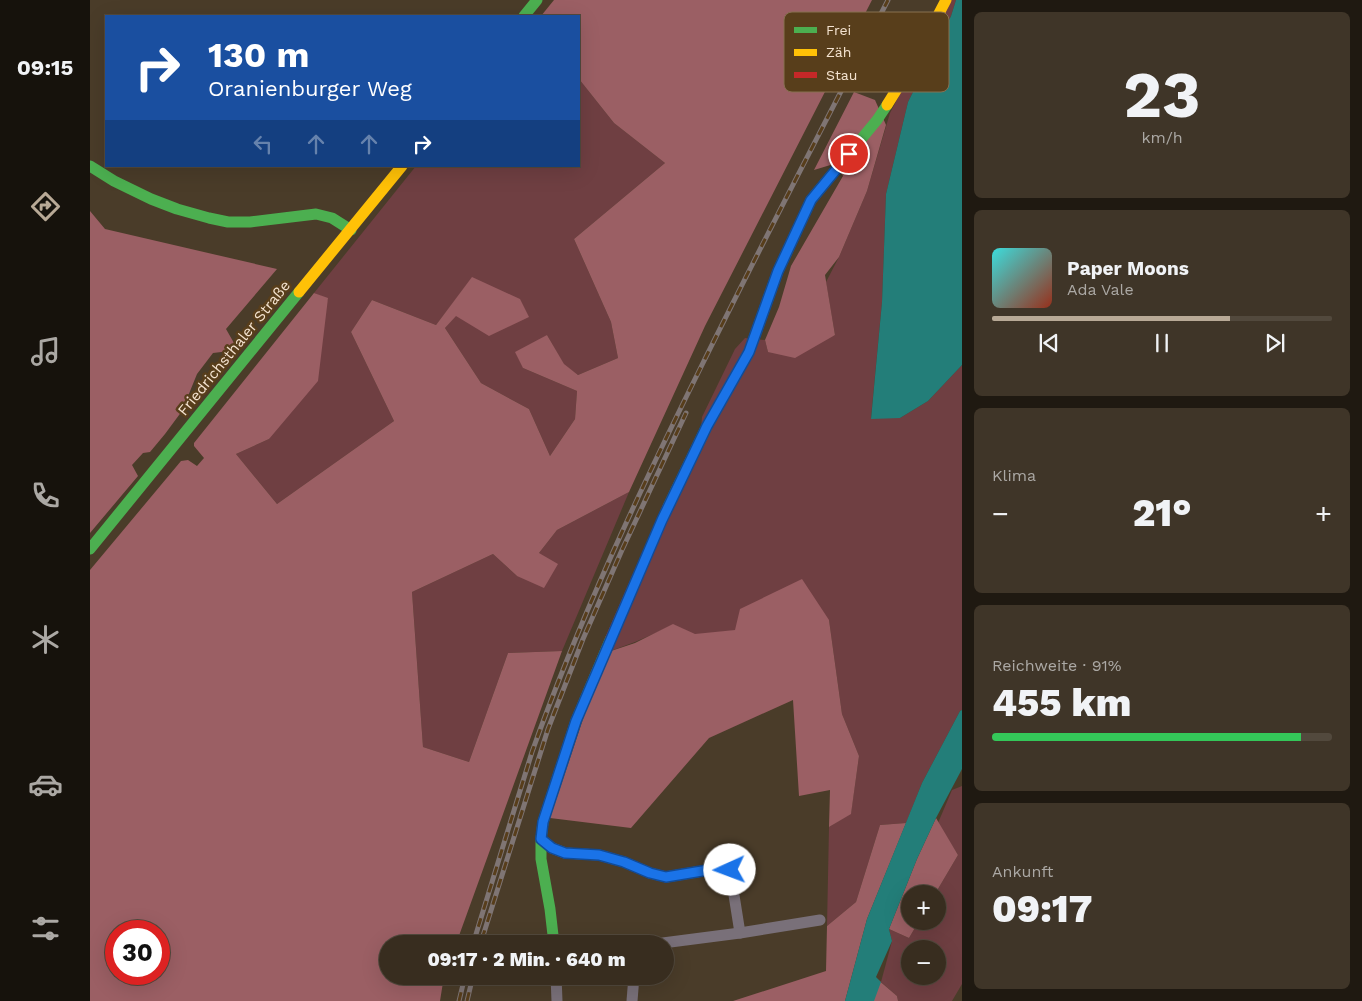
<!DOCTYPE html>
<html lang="de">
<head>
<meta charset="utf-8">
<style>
	:root { --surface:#382d1f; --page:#3f3528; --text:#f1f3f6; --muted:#aba8a4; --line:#52493d; --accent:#b8a996 }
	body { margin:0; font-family:"Work Sans",sans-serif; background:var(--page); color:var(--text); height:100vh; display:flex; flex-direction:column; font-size:19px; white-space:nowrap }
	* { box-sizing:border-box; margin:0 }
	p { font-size:16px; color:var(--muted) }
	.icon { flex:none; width:28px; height:28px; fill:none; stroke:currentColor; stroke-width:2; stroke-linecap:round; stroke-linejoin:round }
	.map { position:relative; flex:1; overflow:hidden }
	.side { display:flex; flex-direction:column; gap:12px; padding:12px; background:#1f1911; width:400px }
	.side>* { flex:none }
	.guide { position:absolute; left:15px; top:15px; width:475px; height:152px; border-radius:0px; box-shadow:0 5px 20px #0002,0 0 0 1px var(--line); background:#1a4fa0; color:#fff; overflow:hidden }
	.fabs { position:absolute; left:811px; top:885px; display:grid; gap:10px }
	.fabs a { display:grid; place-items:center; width:45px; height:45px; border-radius:50%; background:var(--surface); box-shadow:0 5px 20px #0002,0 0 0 1px var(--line); font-size:25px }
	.speed { position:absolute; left:15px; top:920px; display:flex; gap:10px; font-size:25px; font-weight:700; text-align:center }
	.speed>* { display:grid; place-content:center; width:65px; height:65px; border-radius:50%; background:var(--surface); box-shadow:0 5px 20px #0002,0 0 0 1px var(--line); line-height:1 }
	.speed .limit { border:8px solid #d22; background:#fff; color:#111 }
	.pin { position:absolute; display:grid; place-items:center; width:42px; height:42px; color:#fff; margin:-21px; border:2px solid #fff; border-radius:50%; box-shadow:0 1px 5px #0007 }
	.me { position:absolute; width:55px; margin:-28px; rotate:268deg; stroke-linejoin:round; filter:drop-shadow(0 0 4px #0008) }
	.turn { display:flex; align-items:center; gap:18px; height:105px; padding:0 20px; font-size:22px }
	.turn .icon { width:65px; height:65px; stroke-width:2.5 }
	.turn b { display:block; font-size:35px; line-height:42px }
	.lanes { display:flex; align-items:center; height:48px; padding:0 20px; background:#0003; justify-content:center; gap:25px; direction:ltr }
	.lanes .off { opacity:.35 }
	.big { font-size:38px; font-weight:800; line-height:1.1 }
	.side .tile { flex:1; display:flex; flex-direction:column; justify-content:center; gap:8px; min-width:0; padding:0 18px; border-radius:8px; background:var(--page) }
	.side .dial { align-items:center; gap:0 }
	.dial b { font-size:65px; line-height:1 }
	.song { display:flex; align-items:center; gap:15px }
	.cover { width:60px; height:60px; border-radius:8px; background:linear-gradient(135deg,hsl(180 70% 55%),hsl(10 70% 35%)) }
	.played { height:5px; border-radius:2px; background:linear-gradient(90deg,var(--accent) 70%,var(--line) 70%) }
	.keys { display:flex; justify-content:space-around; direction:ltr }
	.heat { display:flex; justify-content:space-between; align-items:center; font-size:28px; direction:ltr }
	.charge { height:8px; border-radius:4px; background:linear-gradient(90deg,#34c759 91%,var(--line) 0) }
	.trip { position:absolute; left:289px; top:935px; width:295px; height:50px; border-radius:25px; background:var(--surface); box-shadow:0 5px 20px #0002,0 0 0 1px var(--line); font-weight:800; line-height:50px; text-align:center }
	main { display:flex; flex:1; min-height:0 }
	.menu { display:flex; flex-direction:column; width:90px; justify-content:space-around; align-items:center; background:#16120c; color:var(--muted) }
	.menu .icon { width:35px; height:35px }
	.menu .on { color:var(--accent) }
	.menu b { font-size:22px; color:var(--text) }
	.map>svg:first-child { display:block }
	.green { fill:#6f3f42; fill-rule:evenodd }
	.forest { fill:#9b5f64; fill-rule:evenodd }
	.water { fill:#237e79 }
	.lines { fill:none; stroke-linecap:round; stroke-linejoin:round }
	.street { stroke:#797079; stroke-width:11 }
	.fast { stroke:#4caf50; stroke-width:11 }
	.slow { stroke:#ffc107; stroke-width:11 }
	.jam { stroke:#c62828; stroke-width:11 }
	.rail-casing { stroke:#7f7574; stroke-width:5 }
	.rail { stroke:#583e1b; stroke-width:3; stroke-dasharray:9; stroke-linecap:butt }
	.route-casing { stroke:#114b97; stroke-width:12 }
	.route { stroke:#1a73e8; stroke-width:9 }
	.labels { text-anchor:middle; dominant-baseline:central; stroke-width:5; stroke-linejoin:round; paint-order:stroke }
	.street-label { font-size:15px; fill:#f4e3d0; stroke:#583e1b }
	.key { fill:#583e1b; stroke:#877051; stroke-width:1 }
	.key-label { font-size:14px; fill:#f4e3d0 }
</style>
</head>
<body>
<main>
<nav class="menu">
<b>09:15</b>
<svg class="icon on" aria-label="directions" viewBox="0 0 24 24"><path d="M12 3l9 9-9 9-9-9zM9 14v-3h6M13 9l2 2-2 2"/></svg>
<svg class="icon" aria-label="music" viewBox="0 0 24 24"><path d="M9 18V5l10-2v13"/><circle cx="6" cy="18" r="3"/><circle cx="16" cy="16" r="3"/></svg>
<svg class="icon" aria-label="phone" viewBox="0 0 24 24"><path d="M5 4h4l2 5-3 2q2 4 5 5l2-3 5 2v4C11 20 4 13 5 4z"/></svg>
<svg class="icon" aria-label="climate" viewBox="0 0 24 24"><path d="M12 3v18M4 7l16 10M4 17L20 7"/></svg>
<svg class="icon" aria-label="car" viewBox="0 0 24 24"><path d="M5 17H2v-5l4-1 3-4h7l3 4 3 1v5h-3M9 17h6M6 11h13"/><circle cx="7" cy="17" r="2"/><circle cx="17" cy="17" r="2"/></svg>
<svg class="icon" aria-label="filters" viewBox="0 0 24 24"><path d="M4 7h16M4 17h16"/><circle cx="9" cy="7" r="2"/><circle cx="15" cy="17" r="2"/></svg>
</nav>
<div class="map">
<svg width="872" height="1001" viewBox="0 0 872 1001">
	<rect width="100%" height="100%" fill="#4a3c29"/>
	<g class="green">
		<path d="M859,0H866L861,16L818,102L796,194L792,302L781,418H810L838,401L872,365V710L870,711L832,783L816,823L790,825L766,902L737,926L739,827L761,813L769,756L752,714L739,620L605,635L584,625L545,642L515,653L609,451L612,417L645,349L655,338L675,340L678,352L745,335L736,282L749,257L777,191L800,113Z"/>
		<path d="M489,79L524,123L575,163L484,239L521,322L528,358L488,375L474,365L457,335L433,368L487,391L485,419L460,456L439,409L391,383L355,328L365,316L389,281L382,278L346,325L282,300L261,332L304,421L187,504L146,454L179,439L238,299L224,293L326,166H489Z"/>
		<path d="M539,492L472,651L418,653L379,762L333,747L322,592L403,554L427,576L449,553L467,530Z"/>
		<path d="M872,786V984L862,1001H808L807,996L791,982L802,941L799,929L819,938L829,921H848V894H845L868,855L848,823L862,790ZM820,949H848V976H820Z"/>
	</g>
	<g class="forest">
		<path d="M464,0H782L615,326L539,492L467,530L449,553L468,564L454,588L427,576L403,554L322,592L333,747L379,762L418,653L472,651L366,944H298V976H354L350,1001H0V570L91,461L98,460L107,466L114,458L104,446V443L224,293L238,298L228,381L179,439L146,454L187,504L304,421L261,332L282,300L346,325L382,277L430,299L439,317L399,336L366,316L355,328L391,383L439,409L460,456L485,419L487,391L433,368L425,352L457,335L474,364L488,375L528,358L521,322L484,239L575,163L524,123L489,79V16H451ZM26,931H69V974H26Z"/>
		<path d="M764,92L785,100L796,125L777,191L749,257L735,275L745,335L705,358L678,352L675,340L689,307L701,266L753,176L747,163L724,170Z"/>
		<path d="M0,211L15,229L187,269L136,329L148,350L123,353L107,374L92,411L75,434L60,452L53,453L42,465L48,476L0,533Z"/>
		<path d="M712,579L739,620L752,714L769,756L761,814L739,827L740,790L709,796L703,700L619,738L541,828L460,818L515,653L545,643L583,624L605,634L645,630L650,609Z"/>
		<path d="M846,818L868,855L845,894H820V921H829L819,938L799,929L827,859Z"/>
		<path d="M816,823L777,919L755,1001H643L736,971L737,926L766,902L790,825Z"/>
		<path d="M786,978L807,996L808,1001H780Z"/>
	</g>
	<g class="water">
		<path d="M866,0H872V365L838,401L810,418L781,419L792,302L796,194L818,102L861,16Z"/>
		<path d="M872,710V769L846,818L827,859L799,929L802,941L786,977L791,982L784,1001H755L777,919L832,783L870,711Z"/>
	</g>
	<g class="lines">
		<g class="street">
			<path d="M451,839L462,848L475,853L509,855L534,862L560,873L576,877L630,868L640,870L650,933"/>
			<path d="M565,944L650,933L730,920"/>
			<path d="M466,976L467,1001"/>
			<path d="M542,1001L544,976"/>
		</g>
		<g class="fast">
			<path d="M434,16L447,0"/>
			<path d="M0,166L24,181L61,199L87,209L119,218L138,222H160L226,214L242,218L261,230"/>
			<path d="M578,507L617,426L659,352L688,271L721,200L787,120L797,105"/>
			<path d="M0,549L209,292"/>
			<path d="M464,944L460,909L451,859V839L453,822L486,721L521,638"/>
		</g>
		<g class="slow">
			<path d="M797,105L823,63L856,0"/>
			<path d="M209,292L312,166"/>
		</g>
		<path class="jam" d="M521,638L578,507"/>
		<defs>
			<g id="rail">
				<path d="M392,939L458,729L493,639L532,550L596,413"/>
				<path d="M383,944L442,752C489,620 548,494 610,369C671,245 735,123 798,0"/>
				<path d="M369,1001L375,976"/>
				<path d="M377,1001L383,976"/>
			</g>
		</defs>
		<use href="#rail" class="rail-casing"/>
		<use href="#rail" class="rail"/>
	</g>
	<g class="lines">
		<defs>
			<path id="route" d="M640,870L630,868L576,877L560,873L534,862L509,855L475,853L462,848L451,839L453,822L486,721L572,520L617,426L659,352L688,271L721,200L759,154"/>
		</defs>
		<use href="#route" class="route-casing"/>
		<use href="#route" class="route"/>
	</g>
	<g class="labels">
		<g class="street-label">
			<text transform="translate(144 348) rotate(-51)">Friedrichsthaler Straße</text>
		</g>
	</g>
	<rect x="694" y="12" width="165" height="80" rx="8" class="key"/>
	<rect x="704" y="27" width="23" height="6" fill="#4caf50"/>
	<rect x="704" y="49" width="23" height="7" fill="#ffc107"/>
	<rect x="704" y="72" width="23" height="6" fill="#c62828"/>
	<g class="key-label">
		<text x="736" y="35">Frei</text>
		<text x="736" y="57">Zäh</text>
		<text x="736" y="80">Stau</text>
	</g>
</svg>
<div class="fabs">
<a>+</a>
<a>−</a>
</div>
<div class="speed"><div class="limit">30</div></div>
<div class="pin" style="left:759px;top:154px;background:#d93025"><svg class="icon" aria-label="arrive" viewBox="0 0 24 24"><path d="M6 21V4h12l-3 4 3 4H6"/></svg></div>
<svg class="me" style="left:640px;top:870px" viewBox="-20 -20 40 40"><circle r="19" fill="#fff"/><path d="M0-13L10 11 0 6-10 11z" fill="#1a73e8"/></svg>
<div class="trip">09:17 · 2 Min. · 640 m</div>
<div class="guide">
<div class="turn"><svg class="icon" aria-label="right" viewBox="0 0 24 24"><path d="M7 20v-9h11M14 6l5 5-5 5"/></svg><div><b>130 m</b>Oranienburger Weg</div></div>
<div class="lanes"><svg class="icon off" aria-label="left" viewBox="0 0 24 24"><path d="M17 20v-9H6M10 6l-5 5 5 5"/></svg><svg class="icon off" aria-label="ahead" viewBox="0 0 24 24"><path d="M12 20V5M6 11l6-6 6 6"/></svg><svg class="icon off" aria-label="ahead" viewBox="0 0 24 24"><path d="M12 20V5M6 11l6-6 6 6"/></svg><svg class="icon" aria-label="right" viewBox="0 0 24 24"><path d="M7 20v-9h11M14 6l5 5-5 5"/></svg></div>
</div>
</div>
<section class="side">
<div class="tile dial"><b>23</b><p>km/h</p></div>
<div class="tile">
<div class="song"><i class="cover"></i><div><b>Paper Moons</b><p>Ada Vale</p></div></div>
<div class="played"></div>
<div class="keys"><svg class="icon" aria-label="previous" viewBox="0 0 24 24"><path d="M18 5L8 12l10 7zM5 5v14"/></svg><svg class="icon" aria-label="pause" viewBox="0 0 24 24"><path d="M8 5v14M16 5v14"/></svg><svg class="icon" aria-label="next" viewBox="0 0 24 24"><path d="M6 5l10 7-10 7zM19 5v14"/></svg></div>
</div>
<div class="tile"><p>Klima</p>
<div class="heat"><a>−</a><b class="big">21°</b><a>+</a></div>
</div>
<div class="tile"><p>Reichweite · 91%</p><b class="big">455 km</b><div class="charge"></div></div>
<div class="tile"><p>Ankunft</p><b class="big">09:17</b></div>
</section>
</main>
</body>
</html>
